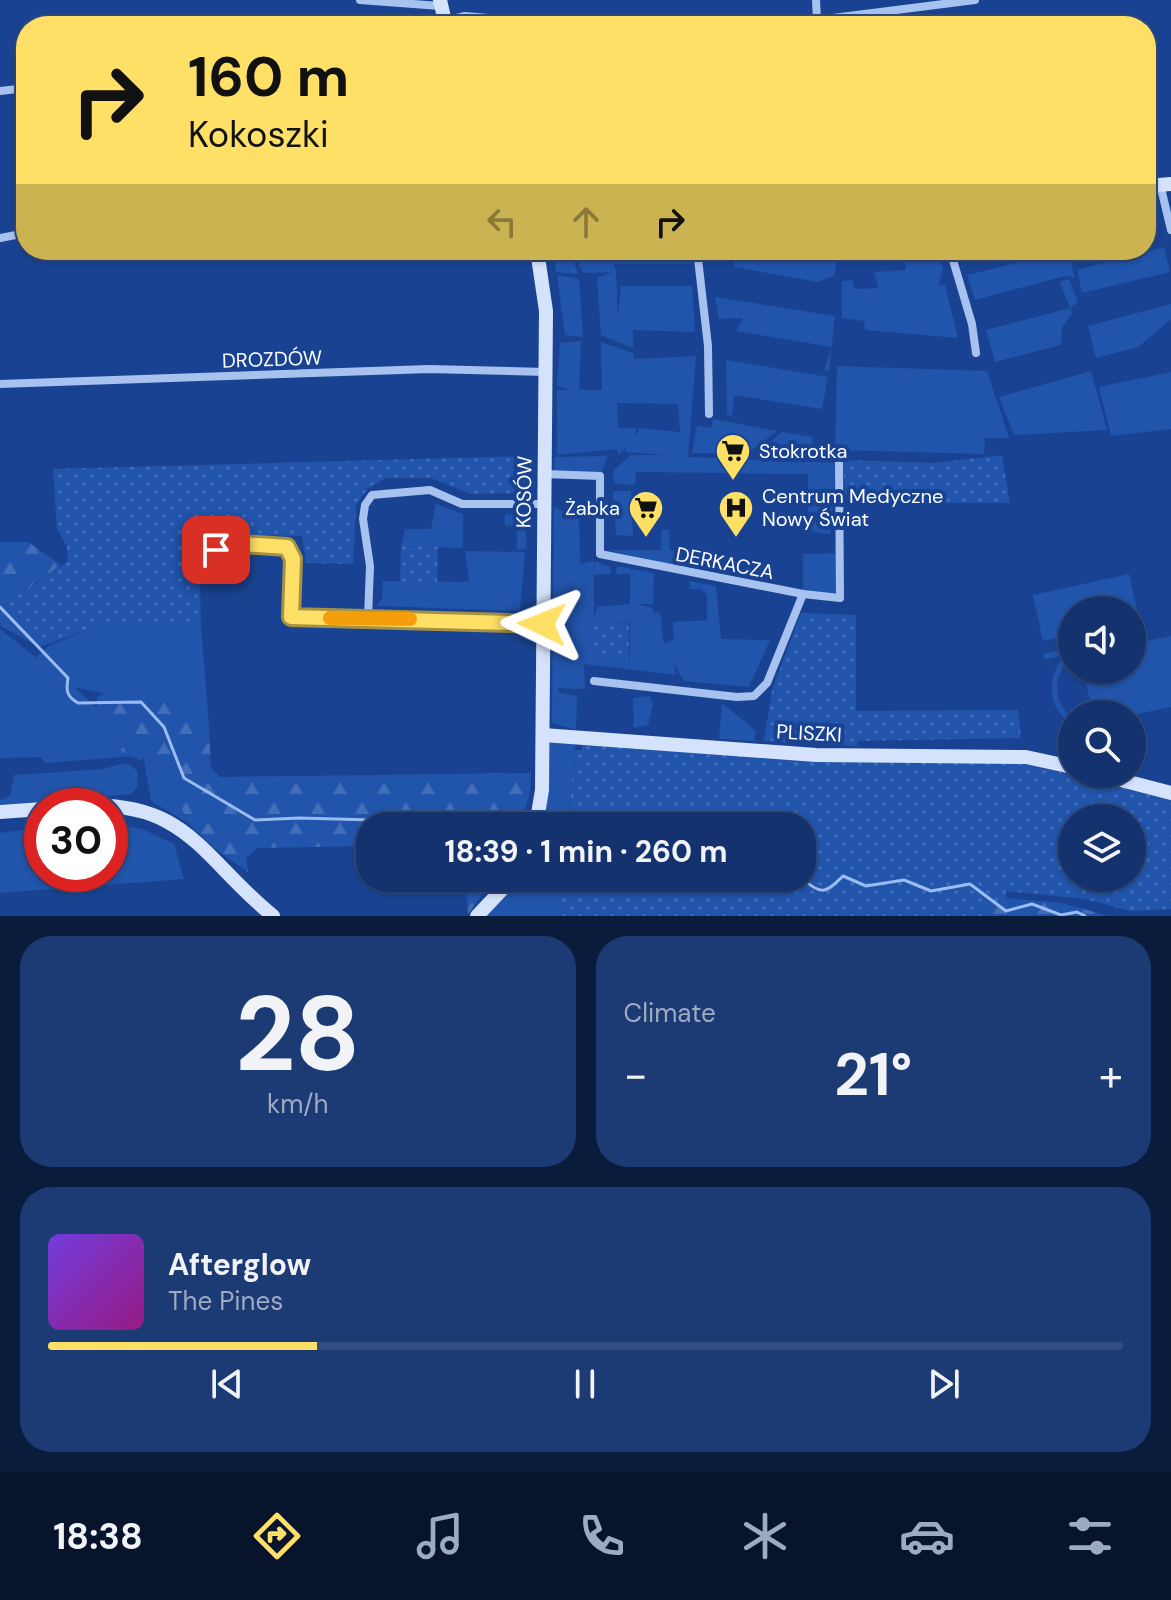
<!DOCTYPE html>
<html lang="en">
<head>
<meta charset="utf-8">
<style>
	:root { --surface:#13326e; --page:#1c3a73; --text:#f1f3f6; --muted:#9daac2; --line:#324d81; --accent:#ffe066 }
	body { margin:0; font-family:"DM Sans",sans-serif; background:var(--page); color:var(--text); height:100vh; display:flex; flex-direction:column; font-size:30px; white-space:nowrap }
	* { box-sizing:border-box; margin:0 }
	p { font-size:26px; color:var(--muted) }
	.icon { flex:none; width:44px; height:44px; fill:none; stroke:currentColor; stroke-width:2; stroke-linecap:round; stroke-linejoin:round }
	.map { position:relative; height:916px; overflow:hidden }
	.sheet { display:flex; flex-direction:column; gap:20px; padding:20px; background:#0a1c3c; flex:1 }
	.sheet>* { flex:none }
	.hud { position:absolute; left:16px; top:16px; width:1140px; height:244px; border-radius:32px; box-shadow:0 2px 6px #0004,0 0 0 2px var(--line); background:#ffe066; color:#111; overflow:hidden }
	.buttons { position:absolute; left:1058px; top:596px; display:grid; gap:16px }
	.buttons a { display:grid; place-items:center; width:88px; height:88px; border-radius:50%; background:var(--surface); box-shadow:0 2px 6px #0004,0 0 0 2px var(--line); font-size:40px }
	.speed { position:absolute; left:24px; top:788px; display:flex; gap:16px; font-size:40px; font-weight:700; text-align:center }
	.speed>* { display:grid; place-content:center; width:104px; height:104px; border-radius:50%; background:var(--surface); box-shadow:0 2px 6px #0004,0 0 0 2px var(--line); line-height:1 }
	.speed .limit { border:12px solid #d22; background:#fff; color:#111 }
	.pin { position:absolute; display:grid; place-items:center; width:68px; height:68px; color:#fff; margin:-34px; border-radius:16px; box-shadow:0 4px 12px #0006 }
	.me { position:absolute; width:88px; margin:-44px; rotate:272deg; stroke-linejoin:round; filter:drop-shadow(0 0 6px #0008) }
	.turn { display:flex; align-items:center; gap:28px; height:168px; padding:0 40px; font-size:36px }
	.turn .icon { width:104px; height:104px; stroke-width:2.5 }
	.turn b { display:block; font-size:56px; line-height:68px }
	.lanes { display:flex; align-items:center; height:76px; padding:0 40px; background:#0003; justify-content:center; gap:40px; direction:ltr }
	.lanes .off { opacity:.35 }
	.big { font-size:60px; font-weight:700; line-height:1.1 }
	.sheet .widget { flex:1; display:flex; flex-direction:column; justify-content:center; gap:12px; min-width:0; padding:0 28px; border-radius:32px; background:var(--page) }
	.sheet .dial { align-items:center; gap:0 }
	.dial b { font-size:104px; line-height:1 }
	.song { display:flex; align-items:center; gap:24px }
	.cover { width:96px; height:96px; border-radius:12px; background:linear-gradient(135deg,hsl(260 70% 55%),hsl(310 70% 35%)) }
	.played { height:8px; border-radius:4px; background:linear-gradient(90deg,var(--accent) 25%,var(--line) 25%) }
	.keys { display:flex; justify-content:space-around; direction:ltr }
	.heat { display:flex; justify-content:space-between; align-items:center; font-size:44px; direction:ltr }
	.sheet .tiles { flex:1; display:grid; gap:20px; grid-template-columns:1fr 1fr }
	.widget:last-child { grid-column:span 2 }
	.trip { position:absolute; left:356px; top:812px; width:460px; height:80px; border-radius:32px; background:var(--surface); box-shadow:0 2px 6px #0004,0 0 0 2px var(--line); font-weight:700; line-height:80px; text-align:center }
	.dock { display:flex; height:128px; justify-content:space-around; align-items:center; background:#08142c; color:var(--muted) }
	.dock .icon { width:56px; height:56px }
	.dock .on { color:var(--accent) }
	.dock b { font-size:36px; color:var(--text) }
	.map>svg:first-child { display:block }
	.grass { fill:#2154ab; fill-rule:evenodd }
	.forest { fill:url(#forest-firs) }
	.park { fill:url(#park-dots); fill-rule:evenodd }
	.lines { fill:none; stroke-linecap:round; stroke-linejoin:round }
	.stream { stroke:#9abcf2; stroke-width:3 }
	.street { stroke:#a8c2f0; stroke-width:8 }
	.secondary { stroke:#d5e2fb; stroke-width:14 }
	.route-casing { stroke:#a69242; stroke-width:20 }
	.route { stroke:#ffe066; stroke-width:14 }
	.slow { stroke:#f59e0b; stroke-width:14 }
	.labels { text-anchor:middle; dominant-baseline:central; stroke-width:8; stroke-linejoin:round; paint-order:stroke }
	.street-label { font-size:20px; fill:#fff; stroke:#194392 }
	.poi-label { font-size:20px; fill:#fff; stroke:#194392; text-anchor:start }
</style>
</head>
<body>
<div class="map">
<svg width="1171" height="916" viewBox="0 0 1171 916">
	<defs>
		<pattern id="forest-firs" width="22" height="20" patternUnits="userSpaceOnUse" patternTransform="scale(2)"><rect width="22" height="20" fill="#2154ab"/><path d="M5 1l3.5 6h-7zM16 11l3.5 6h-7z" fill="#426eb8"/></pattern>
		<pattern id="park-dots" width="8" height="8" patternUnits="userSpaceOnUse" patternTransform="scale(2)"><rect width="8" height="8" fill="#2154ab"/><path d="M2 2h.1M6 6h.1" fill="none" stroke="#426eb8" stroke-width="1.8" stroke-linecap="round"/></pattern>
	</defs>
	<rect width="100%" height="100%" fill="#194392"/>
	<g class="grass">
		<path d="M1164,247L1170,272L1082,293L1077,270Z"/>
		<path d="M553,250H570L578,274L556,272Z"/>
		<path d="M593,250H609L616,271L618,318L621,286H692L695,332L633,330V348L601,335L597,278L612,272L583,273L578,262L595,258Z"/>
		<path d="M615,250H689L692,264H615Z"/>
		<path d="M734,250H817L838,254L834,276L818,282L734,267Z"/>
		<path d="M1060,252H1068L1075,278L1065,276L975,300L967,275Z"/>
		<path d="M940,260L943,267L939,285H945L958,338L865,330L864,321L842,318V281L853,280L854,289L878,288L874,272L906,270L905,261Z"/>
		<path d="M557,275L579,279L583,337L565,335Z"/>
		<path d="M1069,279L1078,302L1071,307L1072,314L1062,327L1061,345L995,362L986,330L1070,308L1060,282Z"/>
		<path d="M715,297L835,316L829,372L824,370L832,347L736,331L743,318L719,319Z"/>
		<path d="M1171,304V319L1138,347L1096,358L1088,326Z"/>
		<path d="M581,341L579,390H602L601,342L633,353L634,359L696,356L688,457L837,463L830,534L814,532L808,526V474L636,472L635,485L615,484L613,471L631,455H667L625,452L627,447L618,455L617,449L557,455V390H572L557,386L560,343ZM617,403L678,404L680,432L640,428L634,437L637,428H618Z"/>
		<path d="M726,360L828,377L822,409L734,395L732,417L727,414Z"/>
		<path d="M837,366L987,371L1009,438H985L984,454L835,450Z"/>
		<path d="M1091,371L1107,430L1014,435L999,397Z"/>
		<path d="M1171,372V429L1111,436L1099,387Z"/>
		<path d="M713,419L777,431L747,454L692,453L697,426L711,428Z"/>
		<path d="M782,432L813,437L811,455H755Z"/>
		<path d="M608,456L600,476L554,473L555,457Z"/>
		<path d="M613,491H631L633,536L616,535Z"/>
		<path d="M436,504L463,514V548L401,546L405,529H431Z"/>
		<path d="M554,507L579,519L580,564L594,561V569L595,561L610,567L611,574L594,575V618L597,607L630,604V574H616L617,566L654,573L653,604H636L653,608L654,614L660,612L663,638L654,614L665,644L674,639L673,622L707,620V595L701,589H690L689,581L716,586L721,639L770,640L749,687L684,681L673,663L676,675L584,664L585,689L558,688L559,693L577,696L576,730L552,723ZM630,622V663L629,658L594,657V623Z"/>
		<path d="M526,513V549L517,550V526L505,525V515Z"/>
		<path d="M662,530H669L670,550L699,552L698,565L663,563L608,550H661Z"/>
		<path d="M465,551L525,552L520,611L377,606L382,598L383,581L469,582Z"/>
		<path d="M839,553L835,597L803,590V554Z"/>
		<path d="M1129,574L1139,620L1132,622V610H1072V635L1043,641L1033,595Z"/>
		<path d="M96,627H201L209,725L166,702L153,704L74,687L97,708L128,746L121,750L133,756L46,763L40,757L0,758V629L38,659L37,656L50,645Z"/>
		<path d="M1171,636V707L1132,715L1093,714L1083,670H1132V644Z"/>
		<path d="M1072,648V657C1052,674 1052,701 1072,718V725C1047,708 1046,678 1064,656L1044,659L1043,654Z"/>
		<path d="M650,696L653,705L648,725L634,728L633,698Z"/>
		<path d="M722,703L756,731L754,741L719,739Z"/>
		<path d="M543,735L576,737L568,826H536Z"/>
		<path d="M143,755L171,784L188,823L151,801Z"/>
		<path d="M121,764L131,765L138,772L137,788L131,794L0,805V800L10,796L14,775L103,769Z"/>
		<path d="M110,823L142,829L174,844L184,879L0,893V833L42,827V874H110Z"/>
		<path d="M513,878H560V916H477Z"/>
	</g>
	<g class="forest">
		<path d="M0,542H28L61,565L0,608Z"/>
		<path d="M109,692L153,704L166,702L209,725L211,768L220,777L531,773L530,791L521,826H370V846L258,848L246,858L248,872L215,849L188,823L171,784L144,756L141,761L120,750L127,745L97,708V697Z"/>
		<path d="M465,878H494L468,914Z"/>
		<path d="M991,898L1007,905L1006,898L1062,903L1109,916H988L980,904L982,899Z"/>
	</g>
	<g class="park">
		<path d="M1002,455L1010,503H846L843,460L935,463Z"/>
		<path d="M526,456L524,493L470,494L431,478H387L368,488L356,505L353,564L306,563L302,536L199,534L201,627H96L39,647L0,625V608L68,561L67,547L57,529L53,469Z"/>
		<path d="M401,546L438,547L437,583L400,582Z"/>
		<path d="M801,613L856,615V711L1018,710L1021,738L858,741L857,746L764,741L772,690Z"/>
		<path d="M594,622L629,623V658L593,657Z"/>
		<path d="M582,744L1030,764L1171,800V909L1130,911L1086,899L1006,891L1007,905L1003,907L991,898L982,899L980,904L988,916H560V878H802V826H568L575,750H582ZM1072,818H1132V878H1072Z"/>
	</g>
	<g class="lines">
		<g class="stream">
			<path d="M0,607L68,678C66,690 66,696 78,703L141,702L164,727L184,778L255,820L299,818L447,822L451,826"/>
			<path d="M569,878L602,885L623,878"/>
			<path d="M687,878L711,885L727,884"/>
			<path d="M802,878C821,896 826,893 843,876L866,886L904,880L931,891L970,884L1006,911L1032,904L1061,915L1077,912L1085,916"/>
			<path d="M746,885L773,886L784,878"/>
		</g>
		<g class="street">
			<path d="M360,0L440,6"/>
			<path d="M816,0L817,20"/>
			<path d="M444,21L465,16L581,26"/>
			<path d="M729,26L817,20L975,0"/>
			<path d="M0,91L26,88"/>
			<path d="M1160,184L1171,230"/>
			<path d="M0,238L26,233"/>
			<path d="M697,250L708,346L709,414"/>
			<path d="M950,250L972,324L976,353"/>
			<path d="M0,384L429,369L546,372"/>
			<path d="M545,474L600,476V554L803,594L840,598L839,460"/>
			<path d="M216,580V550L221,544H282L291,550L293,559L291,617L542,624"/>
			<path d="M368,618L370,566L363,519L365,505L372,495L430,490L462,504H544"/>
			<path d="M594,681L737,697L754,696L767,683L803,594"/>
		</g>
		<g class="secondary">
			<path d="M440,0L446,26"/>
			<path d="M1146,186L1171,184"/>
			<path d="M543,735L816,755L1026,757L1072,767"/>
			<path d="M1098,774L1171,793"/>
			<path d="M81,806C187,800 202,858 273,916"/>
			<path d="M0,812L42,809"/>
			<path d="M536,826L542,790L546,311L537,250"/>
			<path d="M477,916L513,878"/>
		</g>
	</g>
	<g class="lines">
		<defs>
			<path id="route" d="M216,550L227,543L287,547L293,559L291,617L542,624"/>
		</defs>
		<use href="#route" class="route-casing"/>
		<use href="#route" class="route"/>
		<path class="slow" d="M330,618L410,619"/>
	</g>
	<defs>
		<symbol id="supermarket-pin" viewBox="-11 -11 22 30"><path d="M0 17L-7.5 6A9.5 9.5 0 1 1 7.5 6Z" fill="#ffe066" stroke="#194392"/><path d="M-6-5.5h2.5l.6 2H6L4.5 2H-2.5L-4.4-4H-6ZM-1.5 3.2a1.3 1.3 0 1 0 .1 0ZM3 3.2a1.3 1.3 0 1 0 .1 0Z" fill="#111"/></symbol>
		<symbol id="hospital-pin" viewBox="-11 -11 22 30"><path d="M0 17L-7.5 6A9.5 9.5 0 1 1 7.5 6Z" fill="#ffe066" stroke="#194392"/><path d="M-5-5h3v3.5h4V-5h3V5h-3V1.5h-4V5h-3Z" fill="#111"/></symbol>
	</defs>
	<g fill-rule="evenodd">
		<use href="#supermarket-pin" x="713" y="431" width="40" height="54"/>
		<use href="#supermarket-pin" x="626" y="488" width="40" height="54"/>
		<use href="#hospital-pin" x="716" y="488" width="40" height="54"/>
	</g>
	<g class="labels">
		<g class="street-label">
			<text transform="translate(272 359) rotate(-2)">DROZDÓW</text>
			<text transform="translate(524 492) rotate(-89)">KOSÓW</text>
			<text transform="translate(725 563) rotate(11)">DERKACZA</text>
			<text transform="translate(809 733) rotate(3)">PLISZKI</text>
		</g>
		<g class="poi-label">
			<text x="759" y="451">Stokrotka</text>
			<text x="762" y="496">Centrum Medyczne<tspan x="762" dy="23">Nowy Świat</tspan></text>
			<text x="620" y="508" text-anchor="end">Żabka</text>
		</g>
	</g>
</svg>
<div class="buttons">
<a><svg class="icon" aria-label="sound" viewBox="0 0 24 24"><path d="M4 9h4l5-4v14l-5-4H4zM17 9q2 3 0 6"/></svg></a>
<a><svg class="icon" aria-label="search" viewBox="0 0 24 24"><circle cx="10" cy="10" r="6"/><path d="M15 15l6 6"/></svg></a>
<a><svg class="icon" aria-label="layers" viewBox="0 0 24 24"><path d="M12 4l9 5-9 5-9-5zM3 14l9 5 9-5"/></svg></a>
</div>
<div class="speed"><div class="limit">30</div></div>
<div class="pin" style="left:216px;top:550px;background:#d93025"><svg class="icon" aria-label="arrive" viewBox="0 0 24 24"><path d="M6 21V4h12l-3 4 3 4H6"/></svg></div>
<svg class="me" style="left:542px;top:624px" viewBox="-20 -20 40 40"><path d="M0-17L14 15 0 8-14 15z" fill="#ffe066" stroke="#fff" stroke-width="4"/></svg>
<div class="trip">18:39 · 1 min · 260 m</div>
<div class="hud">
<div class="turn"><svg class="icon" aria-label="right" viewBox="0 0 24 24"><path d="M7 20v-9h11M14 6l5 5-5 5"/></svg><div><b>160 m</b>Kokoszki</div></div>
<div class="lanes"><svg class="icon off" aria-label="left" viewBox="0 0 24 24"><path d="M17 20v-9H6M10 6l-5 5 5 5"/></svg><svg class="icon off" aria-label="ahead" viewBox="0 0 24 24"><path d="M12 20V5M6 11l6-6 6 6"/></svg><svg class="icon" aria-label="right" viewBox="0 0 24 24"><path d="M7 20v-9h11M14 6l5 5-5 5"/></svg></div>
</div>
</div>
<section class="sheet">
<div class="tiles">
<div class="widget dial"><b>28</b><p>km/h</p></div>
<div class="widget"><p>Climate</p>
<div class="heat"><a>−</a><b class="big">21°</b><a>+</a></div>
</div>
<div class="widget">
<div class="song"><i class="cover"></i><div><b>Afterglow</b><p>The Pines</p></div></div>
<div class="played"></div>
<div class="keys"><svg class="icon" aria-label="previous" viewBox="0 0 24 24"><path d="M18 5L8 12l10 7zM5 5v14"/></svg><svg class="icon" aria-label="pause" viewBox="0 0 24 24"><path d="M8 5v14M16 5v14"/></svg><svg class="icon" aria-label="next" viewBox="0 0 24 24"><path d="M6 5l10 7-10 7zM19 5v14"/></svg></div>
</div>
</div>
</section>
<nav class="dock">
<b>18:38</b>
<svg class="icon on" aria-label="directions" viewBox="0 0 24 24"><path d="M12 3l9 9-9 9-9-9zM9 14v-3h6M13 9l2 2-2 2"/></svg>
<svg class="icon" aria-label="music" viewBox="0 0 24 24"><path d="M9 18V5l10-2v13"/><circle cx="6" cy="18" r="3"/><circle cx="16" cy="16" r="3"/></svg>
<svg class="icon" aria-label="phone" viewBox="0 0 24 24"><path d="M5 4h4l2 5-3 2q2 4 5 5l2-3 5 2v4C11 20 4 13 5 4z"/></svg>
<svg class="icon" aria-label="climate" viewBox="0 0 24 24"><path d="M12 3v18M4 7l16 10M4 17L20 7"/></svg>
<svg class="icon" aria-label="car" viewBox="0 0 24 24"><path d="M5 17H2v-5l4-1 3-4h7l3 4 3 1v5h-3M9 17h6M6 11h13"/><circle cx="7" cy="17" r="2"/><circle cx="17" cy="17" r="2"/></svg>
<svg class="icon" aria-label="filters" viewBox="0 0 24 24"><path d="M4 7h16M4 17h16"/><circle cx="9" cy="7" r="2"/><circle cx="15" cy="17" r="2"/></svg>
</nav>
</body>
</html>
